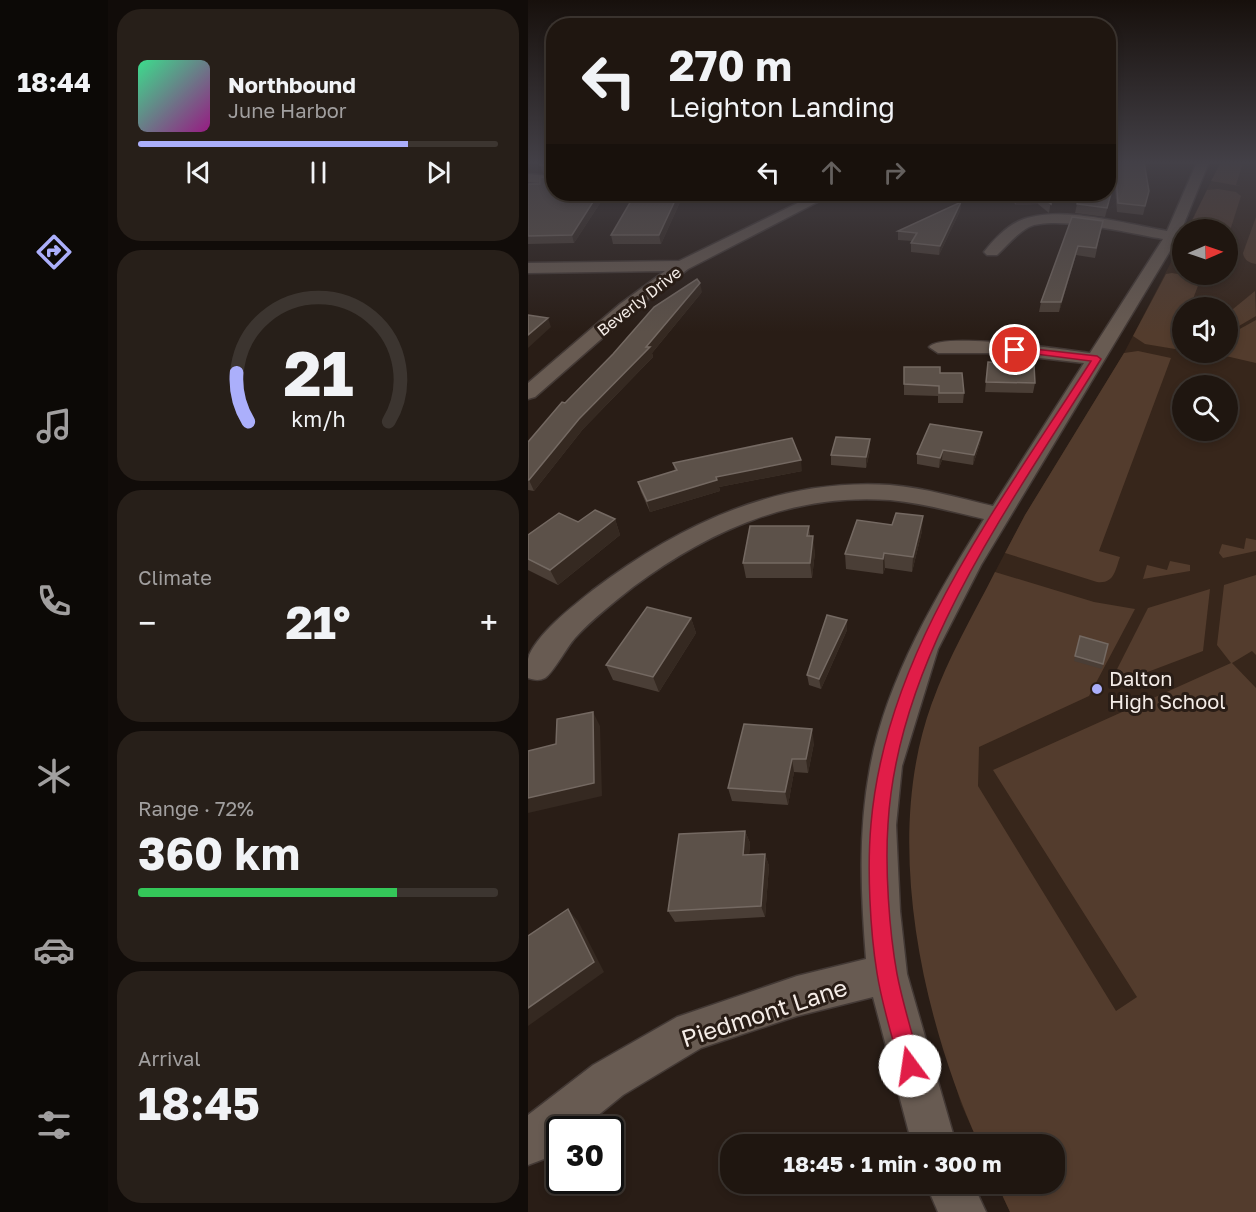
<!DOCTYPE html>
<html lang="en">
<head>
<meta charset="utf-8">
<style>
	:root { --surface:#1f1610; --page:#271f19; --text:#f1f3f6; --muted:#a19f9f; --line:#3c3530; --accent:#abaffb }
	body { margin:0; font-family:"Golos Text",sans-serif; background:var(--page); color:var(--text); height:100vh; display:flex; flex-direction:column; font-size:22px; white-space:nowrap }
	* { box-sizing:border-box; margin:0 }
	p { font-size:20px; color:var(--muted) }
	.icon { flex:none; width:33px; height:33px; fill:none; stroke:currentColor; stroke-width:2; stroke-linecap:round; stroke-linejoin:round }
	.map { position:relative; flex:1; overflow:hidden }
	.drawer { display:flex; flex-direction:column; gap:9px; padding:9px; background:#110c09; width:420px }
	.drawer>* { flex:none }
	.top-card { position:absolute; left:18px; top:18px; width:570px; height:183px; border-radius:24px; box-shadow:0 3px 9px #0003,0 0 0 2px var(--line); background:#1f1610; color:var(--text); overflow:hidden }
	.needle { width:39px; rotate:88deg }
	.controls { position:absolute; left:644px; top:219px; display:grid; gap:12px }
	.controls a { display:grid; place-items:center; width:66px; height:66px; border-radius:50%; background:var(--surface); box-shadow:0 3px 9px #0003,0 0 0 2px var(--line); font-size:30px }
	.speed { position:absolute; left:18px; top:1116px; display:flex; gap:12px; font-size:30px; font-weight:700; text-align:center }
	.speed>* { display:grid; place-content:center; width:78px; height:78px; border-radius:50%; background:var(--surface); box-shadow:0 3px 9px #0003,0 0 0 2px var(--line); line-height:1 }
	.speed .limit { border:3px solid #111; border-radius:9px; background:#fff; color:#111 }
	.pin { position:absolute; display:grid; place-items:center; width:51px; height:51px; color:#fff; margin:-26px; border:3px solid #fff; border-radius:50%; box-shadow:0 2px 6px #0007 }
	.me { position:absolute; width:66px; margin:-33px; rotate:346deg; stroke-linejoin:round; filter:drop-shadow(0 0 4px #0008) }
	.turn { display:flex; align-items:center; gap:21px; height:126px; padding:0 24px; font-size:27px }
	.turn .icon { width:78px; height:78px; stroke-width:2.5 }
	.turn b { display:block; font-size:42px; line-height:51px }
	.lanes { display:flex; align-items:center; height:57px; padding:0 24px; background:#0003; justify-content:center; gap:30px; direction:ltr }
	.lanes .off { opacity:.35 }
	.big { font-size:45px; font-weight:700; line-height:1.1 }
	.drawer .tile { flex:1; display:flex; flex-direction:column; justify-content:center; gap:9px; min-width:0; padding:0 21px; border-radius:24px; background:var(--page) }
	.drawer .dial { align-items:center; gap:0 }
	.dial svg { height:156px; overflow:visible; fill:none; stroke:var(--line); stroke-width:7; stroke-linecap:round; text-anchor:middle }
	.dial text { fill:var(--text); stroke:none }
	.song { display:flex; align-items:center; gap:18px }
	.cover { width:72px; height:72px; border-radius:9px; background:linear-gradient(135deg,hsl(150 70% 55%),hsl(310 70% 35%)) }
	.played { height:6px; border-radius:3px; background:linear-gradient(90deg,var(--accent) 75%,var(--line) 75%) }
	.keys { display:flex; justify-content:space-around; direction:ltr }
	.heat { display:flex; justify-content:space-between; align-items:center; font-size:33px; direction:ltr }
	.charge { height:9px; border-radius:4px; background:linear-gradient(90deg,#34c759 72%,var(--line) 0) }
	.trip { position:absolute; left:192px; top:1134px; width:345px; height:60px; border-radius:24px; background:var(--surface); box-shadow:0 3px 9px #0003,0 0 0 2px var(--line); font-weight:700; line-height:60px; text-align:center }
	main { display:flex; flex:1; min-height:0 }
	.dock { display:flex; flex-direction:column; width:108px; justify-content:space-around; align-items:center; background:#0c0906; color:var(--muted) }
	.dock .icon { width:42px; height:42px }
	.dock .active { color:var(--accent) }
	.dock b { font-size:27px; color:var(--text) }
	.map>svg:first-child { display:block }
	.built { fill:#37261b; fill-rule:evenodd }
	.green { fill:#533c2d }
	.lines { fill:none; stroke-linecap:round; stroke-linejoin:round }
	.street-casing { stroke:#433935; stroke-width:3 }
	.street { fill:#685b52; fill-rule:evenodd }
	.wall { fill:#4a3e36 }
	.shaded-wall { fill:#352921 }
	.building { fill:#5c5149; stroke:#746962; stroke-width:1.5 }
	.route { fill:#e11d48; stroke:#92132f; stroke-width:1.5 }
	.poi-dot { fill:#abaffb; stroke:#291d16; stroke-width:2 }
	.labels { text-anchor:middle; dominant-baseline:central; stroke-width:6; stroke-linejoin:round; paint-order:stroke }
	.far-street-label { font-size:16px; fill:#f4ece7; stroke:#291d16 }
	.poi-label { font-size:20px; fill:#f4ece7; stroke:#291d16; text-anchor:start }
	.near-street-label { font-size:24px; fill:#f4ece7; stroke:#291d16 }
</style>
</head>
<body>
<main>
<nav class="dock">
<b>18:44</b>
<svg class="icon active" aria-label="directions" viewBox="0 0 24 24"><path d="M12 3l9 9-9 9-9-9zM9 14v-3h6M13 9l2 2-2 2"/></svg>
<svg class="icon" aria-label="music" viewBox="0 0 24 24"><path d="M9 18V5l10-2v13"/><circle cx="6" cy="18" r="3"/><circle cx="16" cy="16" r="3"/></svg>
<svg class="icon" aria-label="phone" viewBox="0 0 24 24"><path d="M5 4h4l2 5-3 2q2 4 5 5l2-3 5 2v4C11 20 4 13 5 4z"/></svg>
<svg class="icon" aria-label="climate" viewBox="0 0 24 24"><path d="M12 3v18M4 7l16 10M4 17L20 7"/></svg>
<svg class="icon" aria-label="car" viewBox="0 0 24 24"><path d="M5 17H2v-5l4-1 3-4h7l3 4 3 1v5h-3M9 17h6M6 11h13"/><circle cx="7" cy="17" r="2"/><circle cx="17" cy="17" r="2"/></svg>
<svg class="icon" aria-label="filters" viewBox="0 0 24 24"><path d="M4 7h16M4 17h16"/><circle cx="9" cy="7" r="2"/><circle cx="15" cy="17" r="2"/></svg>
</nav>
<section class="drawer">
<div class="tile">
<div class="song"><i class="cover"></i><div><b>Northbound</b><p>June Harbor</p></div></div>
<div class="played"></div>
<div class="keys"><svg class="icon" aria-label="previous" viewBox="0 0 24 24"><path d="M18 5L8 12l10 7zM5 5v14"/></svg><svg class="icon" aria-label="pause" viewBox="0 0 24 24"><path d="M8 5v14M16 5v14"/></svg><svg class="icon" aria-label="next" viewBox="0 0 24 24"><path d="M6 5l10 7-10 7zM19 5v14"/></svg></div>
</div>
<div class="tile dial"><svg viewBox="0 0 100 80">
<path d="M14 69A42 42 0 1 1 86 69"/>
<path d="M14 69A42 42 0 0 1 8 44" stroke="#abaffb"/>
<text x="50" y="56" font-size="32" font-weight="700">21</text>
<text x="50" y="72" font-size="11">km/h</text>
</svg></div>
<div class="tile"><p>Climate</p>
<div class="heat"><a>−</a><b class="big">21°</b><a>+</a></div>
</div>
<div class="tile"><p>Range · 72%</p><b class="big">360 km</b><div class="charge"></div></div>
<div class="tile"><p>Arrival</p><b class="big">18:45</b></div>
</section>
<div class="map">
<svg width="728" height="1212" viewBox="0 0 728 1212">
	<rect width="100%" height="100%" fill="#291d16"/>
	<path class="built" d="M693,162H728V1212H482L469,1184H526V1144H451L433,1104L399,989L384,890L385,792L392,749L403,705L467,572L497,515L596,353L654,241V274H699V230L659,229ZM654,308H699V352H654ZM654,386H699V430H654Z"/>
	<g class="green">
		<path d="M693,162H715L708,185L717,187L683,181Z"/>
		<path d="M690,189L708,192L713,196L699,240V230L660,229L679,190Z"/>
		<path d="M728,217V264C721,263 716,260 715,253Z"/>
		<path d="M644,273L673,278L663,304L675,307L654,308L653,350L617,344L605,336L638,274Z"/>
		<path d="M727,291L728,316L699,333V314Z"/>
		<path d="M728,320V363L689,354L699,352V336Z"/>
		<path d="M610,351L643,358L571,551L592,557C587,571 586,584 569,582L477,553L497,515L596,353Z"/>
		<path d="M718,538L728,540V551L695,558L691,553L694,544L716,549Z"/>
		<path d="M642,561L662,565V571L615,579L619,565L639,570Z"/>
		<path d="M467,572L566,602L607,609L561,696L451,747L450,786L588,1011L609,997L465,770L703,663L689,645L696,585L728,575V655L724,651L704,663L728,688V1212H482L469,1184H526V1144H451C394,1018 354,838 404,703C420,658 445,615 467,572Z"/>
		<path d="M682,589L675,651L580,687L620,608Z"/>
	</g>
	<g class="lines">
		<defs>
			<g id="street">
				<path d="M669,162H681L651,236L453,565L410,649L374,766L368,825L372,911L379,974L428,1144H384L345,997L269,1016L173,1048L95,1095L52,1130H32V1146L16,1159L0,1165V1115L65,1065L149,1017L269,976L338,959C333,896 330,831 342,768C358,680 409,594 456,519C426,512 394,503 362,500C265,493 182,530 105,587C85,603 64,619 47,638C39,647 25,673 17,678C11,681 6,680 0,678C0,672 0,665 0,659C6,636 46,605 65,590C152,524 250,478 362,485C397,488 431,498 465,506L556,363L467,353H410L401,347C412,331 539,350 562,353L635,239C604,234 528,215 501,227C489,233 479,246 469,255H459L456,252C464,241 479,226 491,221C530,204 598,224 639,231Z"/>
				<path d="M0,174L26,176V184L0,182Z"/>
				<path d="M288,194H305L160,269L104,312L7,397L0,399V383L92,304L137,271L0,273V263L151,261Z"/>
				<path d="M398,1184H445L458,1212H410Z"/>
			</g>
		</defs>
		<use href="#street" class="street-casing"/>
		<use href="#street" class="street"/>
	</g>
	<g class="wall">
		<path d="M26,162V194H76V197L46,243L0,244V184H12L25,178V174L15,173L12,165Z"/>
		<path d="M585,162H616L621,191L615,215L589,212Z"/>
		<path d="M584,190L577,217L547,213L549,204Z"/>
		<path d="M150,194L152,202L133,244H85L83,235Z"/>
		<path d="M478,194H524L521,213L510,204L488,205Z"/>
		<path d="M433,202L432,211L411,255L383,252V243L384,241L370,240V231Z"/>
		<path d="M544,217L575,221L567,258L548,255L531,312H511L513,302Z"/>
		<path d="M174,292L124,353L125,357L55,429L6,491L0,490V442L37,403Z"/>
		<path d="M460,362L507,383L505,393L457,392Z"/>
		<path d="M376,367L412,373L436,393L435,403H410V396L376,395Z"/>
		<path d="M454,432L452,443L445,465L414,460L411,468L389,464V454Z"/>
		<path d="M342,450L338,468L303,465V455Z"/>
		<path d="M145,463L274,471L191,487L192,491L122,512L113,492L110,482L147,471Z"/>
		<path d="M87,519L92,535L30,585L0,570V535Z"/>
		<path d="M281,526L282,536L287,552L284,578H218L215,563Z"/>
		<path d="M394,531L384,572L357,568L355,574L318,569L317,554Z"/>
		<path d="M163,618L168,633L131,692L85,680L78,665Z"/>
		<path d="M319,620V630L293,689L281,685L279,675Z"/>
		<path d="M552,636L575,664L574,669L546,661Z"/>
		<path d="M286,743L280,773L266,772L260,805L204,801L200,788Z"/>
		<path d="M217,831L222,843L221,855L237,854L241,866L237,917L147,922L140,911Z"/>
	</g>
	<g class="shaded-wall">
		<path d="M70,194H76V197L46,243L44,235Z"/>
		<path d="M150,194L152,202L133,244L131,235Z"/>
		<path d="M511,195L510,204L488,205L489,197Z"/>
		<path d="M433,202L432,211L411,255L412,246Z"/>
		<path d="M550,246L548,255L531,312L533,302Z"/>
		<path d="M172,283L174,292L124,353L125,357L55,429L6,491L1,480L51,419L118,347Z"/>
		<path d="M20,318L23,327L0,348V335Z"/>
		<path d="M454,432L452,443L445,465L446,455Z"/>
		<path d="M342,439V450L338,468V457Z"/>
		<path d="M415,450L414,460L411,468L412,458Z"/>
		<path d="M273,460L274,471L191,487L192,491L122,512L119,501L188,477Z"/>
		<path d="M395,516L394,531L384,572L385,557Z"/>
		<path d="M87,519L92,535L30,585L22,570Z"/>
		<path d="M285,536L287,552L284,578L282,563Z"/>
		<path d="M356,553L357,568L355,574V559Z"/>
		<path d="M163,618L168,633L131,692L125,677Z"/>
		<path d="M319,620V630L293,689L291,679Z"/>
		<path d="M65,712L72,726L74,796L0,813V798Z"/>
		<path d="M284,729L286,743L280,773L278,759Z"/>
		<path d="M264,759L266,772L260,805L257,792Z"/>
		<path d="M217,831L222,843L220,867L215,855Z"/>
		<path d="M237,854L241,866L237,917L233,906Z"/>
		<path d="M40,909L50,921L76,972L0,1026V1008Z"/>
	</g>
	<g class="building">
		<path d="M12,162H26V194H70L44,235L0,236V184H12V177L25,178V167L12,165Z"/>
		<path d="M587,162H616L621,191L617,206L590,203Z"/>
		<path d="M580,190H584L579,208L549,204L553,194H580Z"/>
		<path d="M107,194H150L131,235H83Z"/>
		<path d="M486,194H524L523,204L511,195L489,197Z"/>
		<path d="M433,202L412,246L383,243L389,233L370,231Z"/>
		<path d="M544,217L575,221L568,248L550,246L533,302H513Z"/>
		<path d="M169,279L172,283L118,347H122L51,419L1,480H0V442L34,402L37,403L85,354L126,307Z"/>
		<path d="M0,315L20,318L0,335Z"/>
		<path d="M460,362L506,365L507,383L458,382Z"/>
		<path d="M376,367H412V373H434L436,393H411V386L376,384Z"/>
		<path d="M402,424L454,432L446,455L415,450L412,458L389,454Z"/>
		<path d="M308,437L342,439L338,457L303,455Z"/>
		<path d="M264,438L273,460L188,477L189,480L119,501L110,482L149,470L145,463Z"/>
		<path d="M67,510L87,519L22,570L0,559V535L31,513L50,522Z"/>
		<path d="M368,513L395,516L385,557L356,553L355,559L317,554L329,520L364,525Z"/>
		<path d="M222,526H281L279,536H285L282,563H215Z"/>
		<path d="M119,607L163,618L125,677L78,665Z"/>
		<path d="M299,615L319,620L291,679L279,675Z"/>
		<path d="M552,636L580,644L575,664L547,656Z"/>
		<path d="M65,712L66,783L0,798V751L28,744L29,719Z"/>
		<path d="M216,724L284,729L278,759H264L257,792L200,788Z"/>
		<path d="M217,831L215,855L237,854L233,906L140,911L151,834Z"/>
		<path d="M40,909L66,962L0,1008V936Z"/>
	</g>
	<linearGradient id="sky" x2="0" y2="1"><stop stop-color="#17100c"/><stop offset="0.49" stop-color="#434047"/><stop offset="1" stop-color="#434047" stop-opacity="0"/></linearGradient>
	<rect width="728" height="332" fill="url(#sky)"/>
	<path class="route" d="M487,347L569,356L573,359C486,501 370,653 360,824C357,868 361,930 369,974C375,1005 385,1036 393,1066L390,1074L382,1077L375,1074L372,1066C364,1036 354,1005 349,973C342,930 339,868 343,824C358,649 472,504 563,361L484,351L482,350Z"/>
	<circle class="poi-dot" cx="569" cy="689" r="6"/>
	<g class="labels">
		<g class="far-street-label">
			<text transform="translate(111 301) rotate(-38)">Beverly Drive</text>
		</g>
		<g class="poi-label">
			<text x="581" y="678">Dalton<tspan x="581" dy="23">High School</tspan></text>
		</g>
		<g class="near-street-label">
			<text transform="translate(236 1012) rotate(-18)">Piedmont Lane</text>
		</g>
	</g>
</svg>
<div class="controls">
<a><svg class="needle" viewBox="-14 -14 28 28"><path d="M0-13l5 13h-10z" fill="#e53935"/><path d="M0 13l5-13h-10z" fill="#a19f9f"/></svg></a>
<a><svg class="icon" aria-label="sound" viewBox="0 0 24 24"><path d="M4 9h4l5-4v14l-5-4H4zM17 9q2 3 0 6"/></svg></a>
<a><svg class="icon" aria-label="search" viewBox="0 0 24 24"><circle cx="10" cy="10" r="6"/><path d="M15 15l6 6"/></svg></a>
</div>
<div class="speed"><div class="limit">30</div></div>
<div class="pin" style="left:487px;top:350px;background:#d93025"><svg class="icon" aria-label="arrive" viewBox="0 0 24 24"><path d="M6 21V4h12l-3 4 3 4H6"/></svg></div>
<svg class="me" style="left:382px;top:1066px" viewBox="-20 -20 40 40"><circle r="19" fill="#fff"/><path d="M0-13L10 11 0 6-10 11z" fill="#e11d48"/></svg>
<div class="trip">18:45 · 1 min · 300 m</div>
<div class="top-card">
<div class="turn"><svg class="icon" aria-label="left" viewBox="0 0 24 24"><path d="M17 20v-9H6M10 6l-5 5 5 5"/></svg><div><b>270 m</b>Leighton Landing</div></div>
<div class="lanes"><svg class="icon" aria-label="left" viewBox="0 0 24 24"><path d="M17 20v-9H6M10 6l-5 5 5 5"/></svg><svg class="icon off" aria-label="ahead" viewBox="0 0 24 24"><path d="M12 20V5M6 11l6-6 6 6"/></svg><svg class="icon off" aria-label="right" viewBox="0 0 24 24"><path d="M7 20v-9h11M14 6l5 5-5 5"/></svg></div>
</div>
</div>
</main>
</body>
</html>
